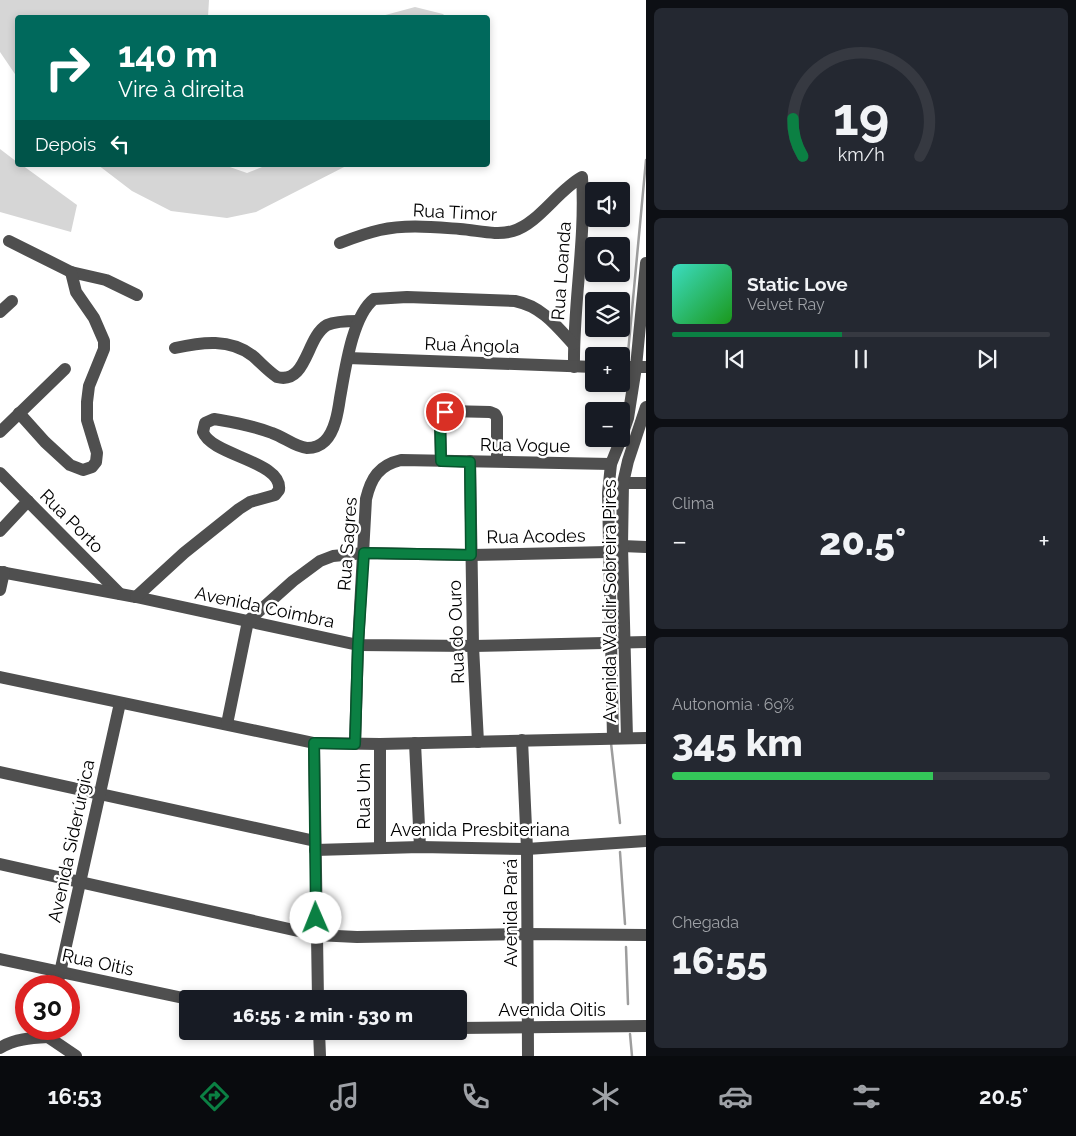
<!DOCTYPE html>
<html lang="pt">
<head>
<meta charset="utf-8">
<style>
	:root { --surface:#171b24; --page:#242831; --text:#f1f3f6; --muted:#9ea1a6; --line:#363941; --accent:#0b8043 }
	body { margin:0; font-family:Raleway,sans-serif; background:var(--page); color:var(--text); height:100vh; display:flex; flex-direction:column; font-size:19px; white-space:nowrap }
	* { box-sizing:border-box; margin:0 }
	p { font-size:16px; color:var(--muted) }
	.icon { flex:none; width:28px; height:28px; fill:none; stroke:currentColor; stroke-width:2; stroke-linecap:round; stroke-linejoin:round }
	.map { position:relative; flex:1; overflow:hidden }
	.side { display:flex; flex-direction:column; gap:8px; padding:8px; background:#0d0f14; width:430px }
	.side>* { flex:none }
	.hud { position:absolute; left:15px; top:15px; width:475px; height:152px; border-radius:5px; box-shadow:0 2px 8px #0003; background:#00695c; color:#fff; overflow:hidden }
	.controls { position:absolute; left:585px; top:182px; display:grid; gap:10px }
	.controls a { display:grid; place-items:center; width:45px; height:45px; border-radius:5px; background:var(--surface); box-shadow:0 2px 8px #0003; font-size:25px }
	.speed { position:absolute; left:15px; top:975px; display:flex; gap:10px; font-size:25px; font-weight:700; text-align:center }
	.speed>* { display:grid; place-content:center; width:65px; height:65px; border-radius:50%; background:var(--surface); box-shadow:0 2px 8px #0003; line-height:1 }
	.speed .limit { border:8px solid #d22; background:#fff; color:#111 }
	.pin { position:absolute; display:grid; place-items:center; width:42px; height:42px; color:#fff; margin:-21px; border:2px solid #fff; border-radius:50%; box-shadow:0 1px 5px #0007 }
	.me { position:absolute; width:55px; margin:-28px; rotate:359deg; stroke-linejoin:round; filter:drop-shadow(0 0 4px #0008) }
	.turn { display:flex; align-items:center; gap:18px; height:105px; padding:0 20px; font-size:22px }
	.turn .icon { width:65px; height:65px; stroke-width:2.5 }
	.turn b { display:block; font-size:35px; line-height:42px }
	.then { display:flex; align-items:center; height:48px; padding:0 20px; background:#0003; gap:10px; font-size:19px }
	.big { font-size:38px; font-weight:800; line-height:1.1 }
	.side .card { flex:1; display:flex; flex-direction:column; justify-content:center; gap:8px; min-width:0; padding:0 18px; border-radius:8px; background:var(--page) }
	.side .dial { align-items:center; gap:0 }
	.dial svg { height:130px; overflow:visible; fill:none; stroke:var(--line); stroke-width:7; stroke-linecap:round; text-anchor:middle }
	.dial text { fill:var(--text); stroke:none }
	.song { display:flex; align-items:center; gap:15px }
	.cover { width:60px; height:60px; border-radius:8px; background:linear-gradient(135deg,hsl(170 70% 55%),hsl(120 70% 35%)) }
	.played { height:5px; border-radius:2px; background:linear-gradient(90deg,var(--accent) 45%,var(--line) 45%) }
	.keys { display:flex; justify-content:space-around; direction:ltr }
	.heat { display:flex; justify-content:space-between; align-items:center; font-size:28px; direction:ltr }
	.charge { height:8px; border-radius:4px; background:linear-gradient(90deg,#34c759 69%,var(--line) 0) }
	.trip { position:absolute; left:179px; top:990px; width:288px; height:50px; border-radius:5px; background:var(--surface); box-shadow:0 2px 8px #0003; font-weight:800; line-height:50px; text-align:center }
	.dock { display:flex; height:80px; justify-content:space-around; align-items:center; background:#090b0e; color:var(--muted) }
	.dock .icon { width:35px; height:35px }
	.dock .current { color:var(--accent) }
	.dock b { font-size:22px; color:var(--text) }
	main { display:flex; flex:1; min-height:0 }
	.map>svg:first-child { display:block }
	.green { fill:#d6d6d6 }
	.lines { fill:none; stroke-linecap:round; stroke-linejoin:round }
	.stream { stroke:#9d9d9d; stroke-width:2.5 }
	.minor { stroke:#4f4f4f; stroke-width:12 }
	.route-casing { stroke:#07532c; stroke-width:12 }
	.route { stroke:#0b8043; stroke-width:9 }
	.labels { text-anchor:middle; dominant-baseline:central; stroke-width:5; stroke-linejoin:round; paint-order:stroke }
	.street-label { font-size:18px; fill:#000; stroke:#fff }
</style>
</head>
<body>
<main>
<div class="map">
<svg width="646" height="1056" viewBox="0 0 646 1056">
	<rect width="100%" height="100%" fill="#fff"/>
	<g class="green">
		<path d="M0,0H209L208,17L18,18L17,77L0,52Z"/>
		<path d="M415,7L443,14L446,17H378Z"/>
		<path d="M0,149L17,162L18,165H22L77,205L71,232L0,212Z"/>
		<path d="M98,165H224L247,173L267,165H348L256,212L227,218L171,211L132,191Z"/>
	</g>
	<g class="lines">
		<g class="stream">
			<path d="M628,353L646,160"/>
			<path d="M611,743L620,823"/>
			<path d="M620,852L625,924"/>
			<path d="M626,947L628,1004"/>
			<path d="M630,1034L632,1056"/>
		</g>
		<g class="minor">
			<path d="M9,241L71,272L106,280L137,295"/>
			<path d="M340,243C353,238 366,233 380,230C406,224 433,227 460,229C477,230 496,236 513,231C538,224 558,190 582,177C586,241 573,304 574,367"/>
			<path d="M0,312L12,301"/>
			<path d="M175,348C202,342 230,338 253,356C261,363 268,371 277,377C307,385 306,337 327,325C336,321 349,321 358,321"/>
			<path d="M348,358L594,367"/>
			<path d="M621,367H646"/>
			<path d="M19,413L45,442L70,465L83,470L92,467L96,462L97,453L87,420V402L89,386L104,349V341L94,318L76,292L71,272"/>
			<path d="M0,432L65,369"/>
			<path d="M621,438L628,418L636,367L646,263"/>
			<path d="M441,461L440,418L442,414L447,411L490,412L495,414L497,418V461"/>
			<path d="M470,461L473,646L478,742"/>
			<path d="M0,473L120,594"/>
			<path d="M623,483H646"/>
			<path d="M0,531L28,501"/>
			<path d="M622,546L646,547"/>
			<path d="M0,572L136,597L358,645L473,646L646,642"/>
			<path d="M0,590L4,572"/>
			<path d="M136,597L184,553L239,509L250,502L275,495L279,490C283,461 212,456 203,432L205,423L214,419L220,420C238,423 256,427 272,433C284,437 295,447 307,448C314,448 320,446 325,441C335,431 338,412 340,398C345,371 352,316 374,299L407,297L515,301C541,306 556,325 573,344"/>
			<path d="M0,677L314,743L380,744L646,738"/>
			<path d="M227,724L248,621L293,581L320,561L333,556L364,553L471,555L608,552"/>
			<path d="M613,738L608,493L611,464L621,439"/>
			<path d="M627,738L622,546L623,483L628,461L646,407"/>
			<path d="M522,740L527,849L528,1056"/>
			<path d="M314,743L318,999"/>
			<path d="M415,743L420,847"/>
			<path d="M355,744L358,645L366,499C371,478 379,465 401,460L611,464"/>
			<path d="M0,772L315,841"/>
			<path d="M380,847V744"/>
			<path d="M315,850L420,847L527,849L646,841"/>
			<path d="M0,864L316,935L357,937L527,934L646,935"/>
			<path d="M0,959L188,999"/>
			<path d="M57,986L120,703"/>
			<path d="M458,1028L646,1026"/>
			<path d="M319,1031L320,1056"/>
			<path d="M48,1037L76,1056"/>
			<path d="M0,1048C14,1039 31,1038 48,1037"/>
		</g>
	</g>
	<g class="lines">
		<defs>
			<path id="route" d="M316,918L314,743L355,744L358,645L364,553L471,555L470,462L441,461L440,418L442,414L445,412"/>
		</defs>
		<use href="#route" class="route-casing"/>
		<use href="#route" class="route"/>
	</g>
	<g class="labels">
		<g class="street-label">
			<text transform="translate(455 212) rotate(3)">Rua Timor</text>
			<text transform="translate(561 271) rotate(-86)">Rua Loanda</text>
			<text transform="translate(472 345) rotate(2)">Rua Ângola</text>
			<text transform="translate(525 445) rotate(1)">Rua Vogue</text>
			<text transform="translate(72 521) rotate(45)">Rua Porto</text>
			<text transform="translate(536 536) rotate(-1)">Rua Acodes</text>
			<text transform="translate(347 544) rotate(-86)">Rua Sagres</text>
			<text transform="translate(609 601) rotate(-90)">Avenida Waldir Sobreira Pires</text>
			<text transform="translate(265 607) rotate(12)">Avenida Coimbra</text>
			<text transform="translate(456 632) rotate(-92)">Rua do Ouro</text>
			<text transform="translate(363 796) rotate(-90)">Rua Um</text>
			<text x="480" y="829">Avenida Presbiteriana</text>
			<text transform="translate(71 841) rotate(-78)">Avenida Siderúrgica</text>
			<text transform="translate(510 913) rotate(-90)">Avenida Pará</text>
			<text transform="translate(98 962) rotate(12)">Rua Oitis</text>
			<text x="552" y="1009">Avenida Oitis</text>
		</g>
	</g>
</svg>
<div class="controls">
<a><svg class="icon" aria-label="sound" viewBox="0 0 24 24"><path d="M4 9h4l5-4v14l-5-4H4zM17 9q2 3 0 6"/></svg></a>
<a><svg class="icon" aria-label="search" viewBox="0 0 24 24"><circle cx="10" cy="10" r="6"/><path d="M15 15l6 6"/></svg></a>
<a><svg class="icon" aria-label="layers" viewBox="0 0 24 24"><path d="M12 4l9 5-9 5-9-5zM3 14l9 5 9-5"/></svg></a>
<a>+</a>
<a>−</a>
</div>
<div class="speed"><div class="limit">30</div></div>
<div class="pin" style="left:445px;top:412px;background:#d93025"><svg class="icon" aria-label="arrive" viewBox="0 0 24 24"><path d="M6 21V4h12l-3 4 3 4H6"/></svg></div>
<svg class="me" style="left:316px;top:918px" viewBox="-20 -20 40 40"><circle r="19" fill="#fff"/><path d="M0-13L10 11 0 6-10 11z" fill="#0b8043"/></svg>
<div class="trip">16:55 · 2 min · 530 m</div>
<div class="hud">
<div class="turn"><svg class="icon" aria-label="right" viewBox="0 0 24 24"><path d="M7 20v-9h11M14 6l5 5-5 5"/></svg><div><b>140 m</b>Vire à direita</div></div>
<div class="then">Depois<svg class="icon" aria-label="left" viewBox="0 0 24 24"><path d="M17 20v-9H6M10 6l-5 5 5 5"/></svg></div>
</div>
</div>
<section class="side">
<div class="card dial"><svg viewBox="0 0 100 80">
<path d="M14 69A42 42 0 1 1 86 69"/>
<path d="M14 69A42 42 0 0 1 8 46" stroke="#0b8043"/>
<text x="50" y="56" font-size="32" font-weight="700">19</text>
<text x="50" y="72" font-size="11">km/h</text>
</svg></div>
<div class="card">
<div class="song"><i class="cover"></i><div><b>Static Love</b><p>Velvet Ray</p></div></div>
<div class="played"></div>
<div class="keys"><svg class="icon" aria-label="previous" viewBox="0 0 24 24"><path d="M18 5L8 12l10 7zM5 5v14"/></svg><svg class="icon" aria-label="pause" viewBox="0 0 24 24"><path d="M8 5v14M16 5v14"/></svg><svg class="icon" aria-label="next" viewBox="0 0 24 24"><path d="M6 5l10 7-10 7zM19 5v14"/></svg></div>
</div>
<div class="card"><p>Clima</p>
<div class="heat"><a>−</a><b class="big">20.5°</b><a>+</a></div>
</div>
<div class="card"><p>Autonomia · 69%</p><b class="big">345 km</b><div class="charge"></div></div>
<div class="card"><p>Chegada</p><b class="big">16:55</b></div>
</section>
</main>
<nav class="dock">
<b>16:53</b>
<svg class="icon current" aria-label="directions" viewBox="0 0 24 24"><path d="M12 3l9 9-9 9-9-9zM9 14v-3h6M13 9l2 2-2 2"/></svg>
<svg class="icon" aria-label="music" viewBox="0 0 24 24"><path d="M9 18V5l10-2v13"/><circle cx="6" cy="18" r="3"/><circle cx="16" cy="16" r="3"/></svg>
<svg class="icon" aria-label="phone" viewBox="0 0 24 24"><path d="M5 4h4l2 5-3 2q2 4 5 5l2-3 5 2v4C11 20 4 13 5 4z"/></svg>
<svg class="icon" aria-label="climate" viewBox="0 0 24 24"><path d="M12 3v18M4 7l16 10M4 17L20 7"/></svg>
<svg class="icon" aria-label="car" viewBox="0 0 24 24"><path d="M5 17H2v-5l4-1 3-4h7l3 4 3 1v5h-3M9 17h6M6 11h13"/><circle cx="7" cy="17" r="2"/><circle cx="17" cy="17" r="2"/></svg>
<svg class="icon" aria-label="filters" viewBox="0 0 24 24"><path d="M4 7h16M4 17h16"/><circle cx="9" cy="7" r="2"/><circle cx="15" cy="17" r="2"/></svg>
<b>20.5°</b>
</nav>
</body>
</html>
